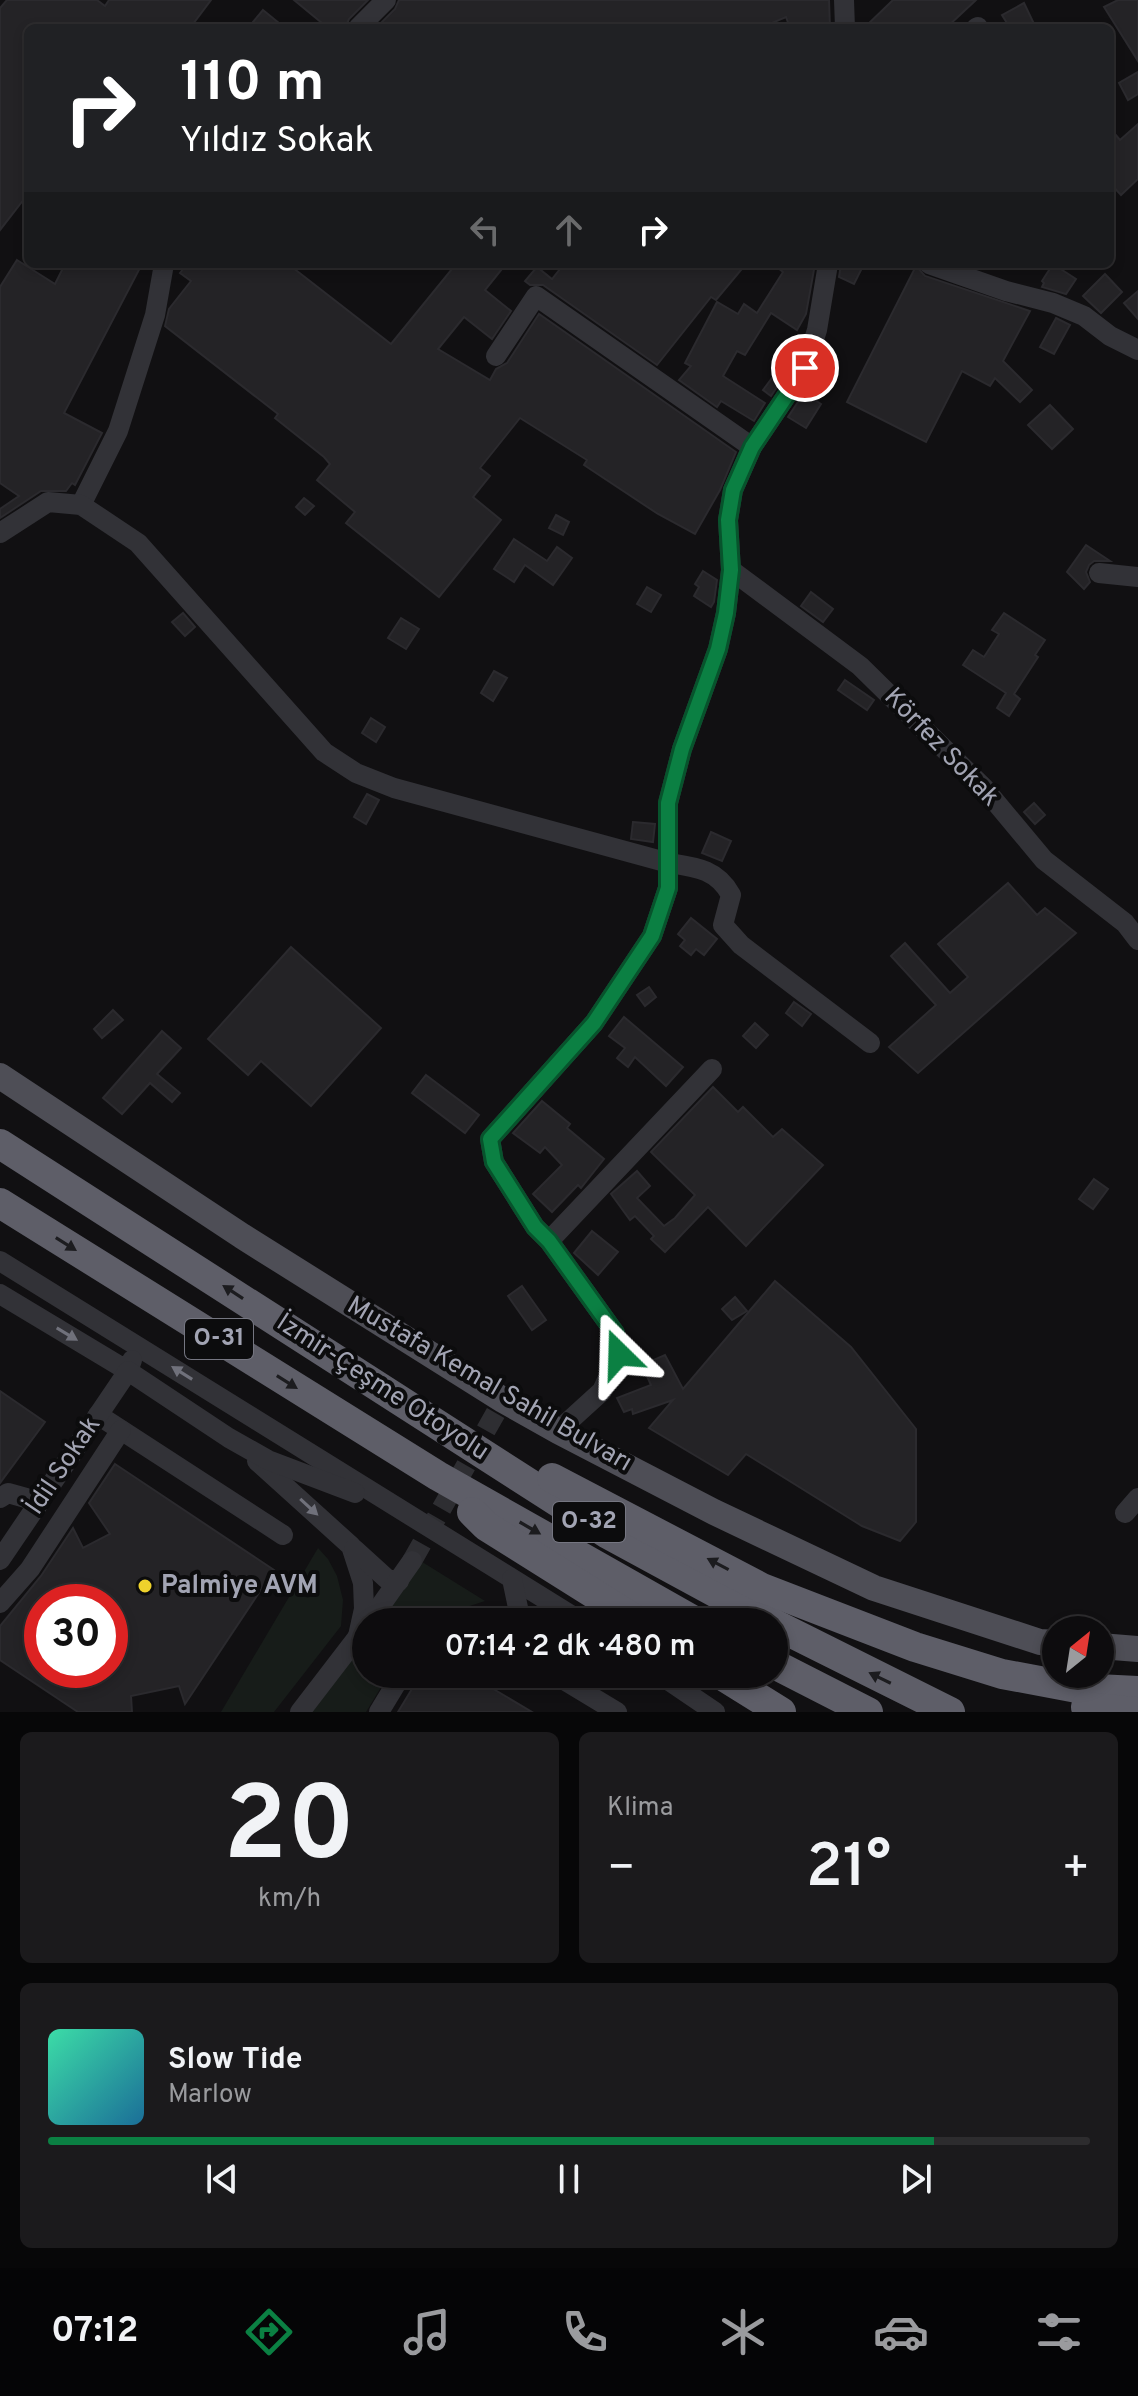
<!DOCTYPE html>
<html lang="tr">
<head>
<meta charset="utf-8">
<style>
	:root { --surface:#0d0c0e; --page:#1b1a1c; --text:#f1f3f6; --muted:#9a9b9e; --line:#2d2c2e; --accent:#0b8043 }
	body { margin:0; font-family:Overpass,sans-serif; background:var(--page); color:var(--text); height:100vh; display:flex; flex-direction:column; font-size:30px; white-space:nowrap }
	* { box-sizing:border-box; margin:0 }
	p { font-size:26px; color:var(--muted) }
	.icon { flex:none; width:44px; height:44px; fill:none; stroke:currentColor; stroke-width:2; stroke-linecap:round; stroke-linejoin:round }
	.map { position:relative; height:1712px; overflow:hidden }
	.panel { display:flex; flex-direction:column; gap:20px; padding:20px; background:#070708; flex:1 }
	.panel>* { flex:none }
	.guide { position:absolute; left:24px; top:24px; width:1090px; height:244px; border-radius:12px; box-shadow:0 4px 12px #0003,0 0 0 2px var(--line); background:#202124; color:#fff; overflow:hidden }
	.needle { width:52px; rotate:30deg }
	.controls { position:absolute; left:1042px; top:1616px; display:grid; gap:16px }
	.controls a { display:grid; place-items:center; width:72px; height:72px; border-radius:50%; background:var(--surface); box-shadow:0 4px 12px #0003,0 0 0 2px var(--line); font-size:40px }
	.speed { position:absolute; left:24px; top:1584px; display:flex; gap:16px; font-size:40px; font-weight:700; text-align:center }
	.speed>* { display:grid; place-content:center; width:104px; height:104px; border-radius:50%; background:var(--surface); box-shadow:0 4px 12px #0003,0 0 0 2px var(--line); line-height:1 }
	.speed .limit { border:12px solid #d22; background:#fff; color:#111 }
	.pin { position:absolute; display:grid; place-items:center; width:68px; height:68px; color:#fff; margin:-34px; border:4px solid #fff; border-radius:50%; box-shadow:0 2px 8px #0007 }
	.me { position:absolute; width:88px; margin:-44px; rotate:338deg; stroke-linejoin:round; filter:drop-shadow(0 0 6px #0008) }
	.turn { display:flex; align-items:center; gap:28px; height:168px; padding:0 24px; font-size:36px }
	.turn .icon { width:104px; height:104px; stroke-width:2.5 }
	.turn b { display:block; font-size:56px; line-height:68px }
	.lanes { display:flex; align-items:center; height:76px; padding:0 24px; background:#0003; justify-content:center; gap:40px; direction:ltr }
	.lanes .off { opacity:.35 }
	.big { font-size:60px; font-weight:600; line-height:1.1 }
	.panel .card { flex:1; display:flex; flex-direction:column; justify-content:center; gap:12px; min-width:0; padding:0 28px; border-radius:12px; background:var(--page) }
	.panel .dial { align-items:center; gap:0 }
	.dial b { font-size:104px; line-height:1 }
	.song { display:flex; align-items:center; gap:24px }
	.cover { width:96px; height:96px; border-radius:12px; background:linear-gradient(135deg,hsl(160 70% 55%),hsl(200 70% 35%)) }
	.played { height:8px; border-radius:4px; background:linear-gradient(90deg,var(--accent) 85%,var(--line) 85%) }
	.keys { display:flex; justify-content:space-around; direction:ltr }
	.heat { display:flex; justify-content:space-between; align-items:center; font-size:44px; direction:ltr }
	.panel .tiles { flex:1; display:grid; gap:20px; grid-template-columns:1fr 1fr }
	.card:last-child { grid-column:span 2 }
	.trip { position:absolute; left:352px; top:1608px; width:436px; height:80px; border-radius:40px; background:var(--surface); box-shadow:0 4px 12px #0003,0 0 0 2px var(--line); font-weight:600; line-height:80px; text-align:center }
	.tabs { display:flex; height:128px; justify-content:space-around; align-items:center; background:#050506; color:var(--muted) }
	.tabs .icon { width:56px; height:56px }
	.tabs .active { color:var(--accent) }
	.tabs b { font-size:36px; color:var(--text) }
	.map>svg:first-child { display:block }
	.green { fill:#171c19 }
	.building { fill:#242326; stroke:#2b2a2e; stroke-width:2; fill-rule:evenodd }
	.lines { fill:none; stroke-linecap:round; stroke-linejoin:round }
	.minor-tunnel { stroke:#2e2e32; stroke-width:20; stroke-dasharray:20 10; stroke-linecap:butt }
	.minor { stroke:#323237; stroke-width:20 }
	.major { stroke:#4e4e56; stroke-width:26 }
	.highway { stroke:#5e5e68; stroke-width:30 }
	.oneway { fill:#1c1c1f }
	.oneway2 { fill:#70717b }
	.route-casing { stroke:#07532c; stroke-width:20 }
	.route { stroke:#0b8043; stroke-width:14 }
	.poi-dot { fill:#eed22c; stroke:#0c0c0d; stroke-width:3 }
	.labels { text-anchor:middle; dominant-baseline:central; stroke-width:8; stroke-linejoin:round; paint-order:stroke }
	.shield { fill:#0c0c0d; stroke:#757681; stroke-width:2 }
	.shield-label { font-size:24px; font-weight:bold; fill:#a2a4b3 }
	.street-label { font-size:26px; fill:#a2a4b3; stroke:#0c0c0d }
	.poi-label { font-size:26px; font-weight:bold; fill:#a2a4b3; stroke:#0c0c0d; text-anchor:start }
</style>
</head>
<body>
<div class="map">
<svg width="1138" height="1712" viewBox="0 0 1138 1712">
	<rect width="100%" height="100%" fill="#111012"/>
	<g class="green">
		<path d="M318,1548L328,1559L337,1576L343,1600L341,1626L274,1712H221Z"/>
		<path d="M419,1560L485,1601L421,1622H378Z"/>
		<path d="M366,1639V1674H389L366,1712H312Z"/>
	</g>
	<g class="building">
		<path d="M7,0H97L105,6L109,0H211L190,28H28V194L0,230V8Z"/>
		<path d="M294,0H368L349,19L345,28H328Z"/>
		<path d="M399,0H829L830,28H790L786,17L760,28H376L395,9Z"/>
		<path d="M893,0H976L946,28H933L928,23L923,28H864Z"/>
		<path d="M1118,0H1138V61L1104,7Z"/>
		<path d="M1024,3L1036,28H1010L1002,15Z"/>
		<path d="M263,10L285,28H248Z"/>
		<path d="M1138,72V94L1128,100L1119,83Z"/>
		<path d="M1138,124V179L1121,195L1110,183V128L1120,140Z"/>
		<path d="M17,260L55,284L65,264H142L64,413L102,433L75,485L72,483L66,491H41L0,518V509L19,496L0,483V287Z"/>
		<path d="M187,264H288L391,344L456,264H506L485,290L511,311L492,339L464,317L438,349L490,380L496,369L507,363L539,314L736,452L720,490L695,534L658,514L584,465L587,460L520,418L480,468L490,476L473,497L501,520L439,597L346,523L355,512L317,480L330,464L324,457L275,418L278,414L165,326L169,309L191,281L180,273Z"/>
		<path d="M564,264H746L716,300L711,297L657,365L543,285H530L525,281L537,267L552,279Z"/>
		<path d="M773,264H815L806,314L797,330L771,313L745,355L737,351L723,376L765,403L754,421L721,401L717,407L679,380L691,366L685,363L717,302L738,314L744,304L757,313L783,272Z"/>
		<path d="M841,264H864L854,284L839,277Z"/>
		<path d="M1053,264L1076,279L1066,294L1042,287L1044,283L1042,281Z"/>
		<path d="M916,266L925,276L1030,311L1003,361L1032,390L1020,402L995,378L990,386L962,371L926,442L847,402Z"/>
		<path d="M1105,274L1122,292L1101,313L1083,296Z"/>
		<path d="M1138,291V319L1124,303Z"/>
		<path d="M1056,318L1070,325L1054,354L1040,347Z"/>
		<path d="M772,378L779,384L771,396L763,390Z"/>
		<path d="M804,393L821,404L806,428L788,417Z"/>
		<path d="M1050,405L1073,429L1052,449L1028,425Z"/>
		<path d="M304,498L314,506L305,515L296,507Z"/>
		<path d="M556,515L569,522L563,535L549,528Z"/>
		<path d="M514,539L547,561L557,547L572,558L553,585L525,565L514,582L494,569Z"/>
		<path d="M1086,545L1110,561H1094L1089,565L1086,572L1090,582L1084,589L1067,572Z"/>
		<path d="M703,571L717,580L714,602L711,607L694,596L699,587L695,584Z"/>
		<path d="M647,587L661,595L651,612L637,604Z"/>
		<path d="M811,592L833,609L823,622L801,606Z"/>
		<path d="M183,613L195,627L185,636L172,622Z"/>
		<path d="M1004,613L1045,640L1035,655L1038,657L1014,694L1020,699L1009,716L997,708L1006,693L963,665L973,650L984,657L999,634L992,630Z"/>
		<path d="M401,618L419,629L406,649L388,638Z"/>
		<path d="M494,671L507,678L493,701L481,693Z"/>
		<path d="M845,680L874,700L867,710L838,690Z"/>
		<path d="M371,718L385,727L376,742L362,733Z"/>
		<path d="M367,794L379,800L366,824L354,817Z"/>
		<path d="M1034,803L1045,815L1035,824L1024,812Z"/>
		<path d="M633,822L655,824L653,842L631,839Z"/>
		<path d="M711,832L731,841L722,861L702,853Z"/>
		<path d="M1008,883L1037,915L1045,908L1076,933L918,1073L889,1047L936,1005L891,956L905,943L950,993L968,977L938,944Z"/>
		<path d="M691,918L717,939L704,955L696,949L691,955L680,946L685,940L678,934Z"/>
		<path d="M291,947L381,1028L311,1106L261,1061L248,1075L208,1039Z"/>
		<path d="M649,987L656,997L645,1006L637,995Z"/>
		<path d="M794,1002L811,1014L802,1026L786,1013Z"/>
		<path d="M113,1010L123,1020L102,1038L94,1029Z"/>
		<path d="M624,1017L683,1067L666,1086L635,1057L628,1067L617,1058L625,1048L609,1036Z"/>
		<path d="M755,1023L768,1035L756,1048L743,1036Z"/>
		<path d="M162,1031L181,1048L157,1074L180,1093L172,1102L150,1083L122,1114L103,1098Z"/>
		<path d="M426,1075L479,1115L465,1133L412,1093Z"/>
		<path d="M713,1087L738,1112L743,1107L773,1137L782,1129L823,1165L746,1246L708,1207L665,1252L651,1239L654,1236L635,1216L630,1220L611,1194L637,1171L650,1186L637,1198L664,1226L675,1218L695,1195L651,1152Z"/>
		<path d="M542,1101L570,1124L567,1128L604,1159L581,1188L578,1185L552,1212L533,1194L562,1165L545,1147L540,1153L513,1133Z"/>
		<path d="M1094,1179L1108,1189L1093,1209L1079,1199Z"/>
		<path d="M592,1231L618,1252L598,1275L574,1253Z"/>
		<path d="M775,1281L851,1347L916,1429V1522L900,1541L862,1526L746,1454L728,1475L649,1428L673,1400L633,1414L632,1409L624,1412L617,1398L651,1385L642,1365L665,1355L683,1389Z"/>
		<path d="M522,1286L546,1320L532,1330L508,1296Z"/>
		<path d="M735,1297L747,1311L732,1320L722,1309Z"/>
		<path d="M0,1391L45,1422L0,1483Z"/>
		<path d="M115,1464L274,1570L185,1704L179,1686L131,1696L132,1712H78L0,1660V1626L41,1576L73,1528L83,1548L110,1534L89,1503ZM42,1602H110V1670H42Z"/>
		<path d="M421,1674H468L532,1712H398Z"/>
	</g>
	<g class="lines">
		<path class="minor-tunnel" d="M412,1561L503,1400"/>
		<g class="minor">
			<path d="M844,0L845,28"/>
			<path d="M358,28L386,0"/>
			<path d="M976,28L978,27"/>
			<path d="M929,264L1006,291L1053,303L1084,316L1110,336L1138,350"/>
			<path d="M496,356L536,296L752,447"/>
			<path d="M81,505L118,431L155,315L164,264"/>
			<path d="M0,533L48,502L81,505L138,543L324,752L356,773L394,788L669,863C695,867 717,869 731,895L723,925L741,945L870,1043"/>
			<path d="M731,570L860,666L984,788L1044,860L1125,923L1138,940"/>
			<path d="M1099,573L1138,577"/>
			<path d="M549,1241L712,1069"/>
			<path d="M0,1261L582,1622"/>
			<path d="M0,1294L128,1371L132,1360"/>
			<path d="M98,1415L283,1535"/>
			<path d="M558,1431L602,1391L619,1354L615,1333L549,1241L535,1227L494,1162L490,1139L594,1023L652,936L668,888V803L682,749L718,649L726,613L731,570L728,520L733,490L752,447L805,368L817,330L828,264"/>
			<path d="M257,1461L351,1546L363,1583L364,1609L358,1636"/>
			<path d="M0,1498L8,1493L26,1498L37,1506"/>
			<path d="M1125,1513L1138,1498"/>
			<path d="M354,1549L387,1579L399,1581"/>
			<path d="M0,1560L128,1371L229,1438L268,1460L355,1493"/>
			<path d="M512,1579L521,1622"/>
			<path d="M0,1603L30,1569L121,1430"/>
			<path d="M369,1622L412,1561"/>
			<path d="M554,1674L617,1712"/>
			<path d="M659,1674L715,1712"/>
			<path d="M300,1712L366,1626"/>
			<path d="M379,1712L402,1674"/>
		</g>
		<g class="major">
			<path d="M0,1076L242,1236L503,1400L558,1431L714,1512L874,1588L1040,1642L1056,1643"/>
			<path d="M1100,1646L1138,1649"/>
		</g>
		<g class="highway">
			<path d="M0,1144L608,1534L770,1622"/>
			<path d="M0,1203L438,1476L696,1622"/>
			<path d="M552,1478L762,1588L915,1647L1002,1674L1077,1688L1138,1691"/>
			<path d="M472,1512L486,1526L639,1622"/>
			<path d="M774,1624L950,1712"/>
			<path d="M774,1664L868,1712"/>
			<path d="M720,1674L781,1712"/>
			<path d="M1086,1707L1135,1712"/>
		</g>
	</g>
	<defs><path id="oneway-solid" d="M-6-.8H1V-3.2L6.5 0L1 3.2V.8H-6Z" transform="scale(2)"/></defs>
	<g class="oneway">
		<use href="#oneway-solid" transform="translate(66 1244) rotate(32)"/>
		<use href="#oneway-solid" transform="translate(233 1292) rotate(-147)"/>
		<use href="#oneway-solid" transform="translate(287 1382) rotate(32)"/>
		<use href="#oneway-solid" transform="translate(530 1528) rotate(30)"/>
		<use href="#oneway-solid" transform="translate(718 1564) rotate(-152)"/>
		<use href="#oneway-solid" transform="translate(880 1678) rotate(-154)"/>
	</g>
	<g class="oneway2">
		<use href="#oneway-solid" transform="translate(67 1334) rotate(31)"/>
		<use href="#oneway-solid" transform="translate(182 1373) rotate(-148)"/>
		<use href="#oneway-solid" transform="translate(309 1507) rotate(43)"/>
	</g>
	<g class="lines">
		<defs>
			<path id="route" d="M619,1354L615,1333L549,1241L535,1227L494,1162L490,1139L594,1023L652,936L668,888V803L682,749L718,649L726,613L731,570L728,520L733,490L752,447L805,368"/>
		</defs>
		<use href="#route" class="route-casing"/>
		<use href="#route" class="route"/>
	</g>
	<circle class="poi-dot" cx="145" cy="1586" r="8"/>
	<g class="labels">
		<g class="shield">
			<rect x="185" y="1319" width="68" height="40" rx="6"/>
			<rect x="553" y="1502" width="72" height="40" rx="6"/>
		</g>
		<g class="shield-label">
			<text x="219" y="1339">O-31</text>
			<text x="589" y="1522">O-32</text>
		</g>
		<g class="street-label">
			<text transform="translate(941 748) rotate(46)">Körfez Sokak</text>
			<text transform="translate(489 1385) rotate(30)">Mustafa Kemal Sahil Bulvarı</text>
			<text transform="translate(382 1388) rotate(33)">İzmir-Çeşme Otoyolu</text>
			<text transform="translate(64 1466) rotate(-56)">İdil Sokak</text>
		</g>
		<g class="poi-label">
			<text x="161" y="1586">Palmiye AVM</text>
		</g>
	</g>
</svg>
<div class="controls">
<a><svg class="needle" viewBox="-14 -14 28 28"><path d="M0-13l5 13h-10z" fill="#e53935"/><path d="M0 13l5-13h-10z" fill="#9a9b9e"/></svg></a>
</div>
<div class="speed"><div class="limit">30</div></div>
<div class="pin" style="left:805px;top:368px;background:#d93025"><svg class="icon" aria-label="arrive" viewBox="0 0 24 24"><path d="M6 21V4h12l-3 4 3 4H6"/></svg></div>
<svg class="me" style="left:619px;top:1354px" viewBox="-20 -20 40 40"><path d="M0-17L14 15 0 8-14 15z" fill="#0b8043" stroke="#fff" stroke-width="4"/></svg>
<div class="trip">07:14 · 2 dk · 480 m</div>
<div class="guide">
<div class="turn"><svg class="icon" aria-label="right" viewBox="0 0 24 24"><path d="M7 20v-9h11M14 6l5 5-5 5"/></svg><div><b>110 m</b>Yıldız Sokak</div></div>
<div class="lanes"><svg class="icon off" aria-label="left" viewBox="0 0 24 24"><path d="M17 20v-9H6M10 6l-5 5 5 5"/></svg><svg class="icon off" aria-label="ahead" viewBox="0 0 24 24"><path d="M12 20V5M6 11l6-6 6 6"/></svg><svg class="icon" aria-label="right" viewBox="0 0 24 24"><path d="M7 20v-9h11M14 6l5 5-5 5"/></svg></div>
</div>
</div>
<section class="panel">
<div class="tiles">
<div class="card dial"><b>20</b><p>km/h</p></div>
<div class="card"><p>Klima</p>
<div class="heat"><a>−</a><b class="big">21°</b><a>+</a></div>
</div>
<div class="card">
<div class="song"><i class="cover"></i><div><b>Slow Tide</b><p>Marlow</p></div></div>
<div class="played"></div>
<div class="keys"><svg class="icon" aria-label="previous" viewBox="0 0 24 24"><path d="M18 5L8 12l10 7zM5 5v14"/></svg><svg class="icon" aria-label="pause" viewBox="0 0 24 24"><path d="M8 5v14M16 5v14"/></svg><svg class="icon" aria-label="next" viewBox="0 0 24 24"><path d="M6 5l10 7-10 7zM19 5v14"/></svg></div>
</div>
</div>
</section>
<nav class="tabs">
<b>07:12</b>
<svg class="icon active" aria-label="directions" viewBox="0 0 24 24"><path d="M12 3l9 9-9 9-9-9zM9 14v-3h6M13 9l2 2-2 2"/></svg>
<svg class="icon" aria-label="music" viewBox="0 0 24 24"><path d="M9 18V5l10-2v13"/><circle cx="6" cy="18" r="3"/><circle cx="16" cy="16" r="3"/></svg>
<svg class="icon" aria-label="phone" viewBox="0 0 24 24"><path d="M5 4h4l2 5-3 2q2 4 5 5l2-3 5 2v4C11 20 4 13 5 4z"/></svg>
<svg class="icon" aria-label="climate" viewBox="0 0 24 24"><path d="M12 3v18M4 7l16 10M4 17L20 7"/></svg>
<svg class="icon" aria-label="car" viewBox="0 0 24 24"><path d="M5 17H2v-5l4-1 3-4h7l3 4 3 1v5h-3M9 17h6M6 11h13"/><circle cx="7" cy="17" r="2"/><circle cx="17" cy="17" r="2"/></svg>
<svg class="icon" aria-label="filters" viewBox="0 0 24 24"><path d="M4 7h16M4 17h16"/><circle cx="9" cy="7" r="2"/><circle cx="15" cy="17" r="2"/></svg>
</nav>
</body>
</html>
